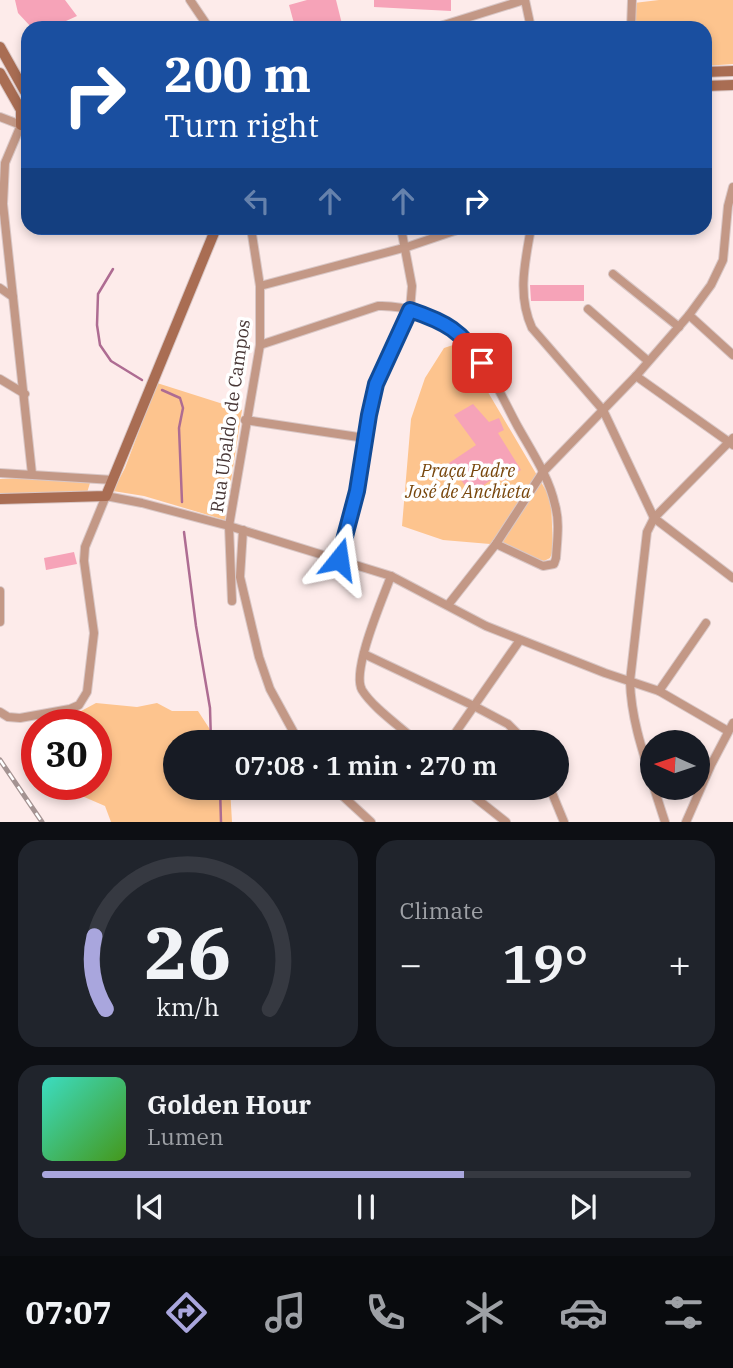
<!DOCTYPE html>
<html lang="en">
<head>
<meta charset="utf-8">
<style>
	:root { --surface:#171b24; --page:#20242c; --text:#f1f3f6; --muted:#9ea1a6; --line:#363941; --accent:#a9a6dd }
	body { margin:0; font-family:"IBM Plex Serif",serif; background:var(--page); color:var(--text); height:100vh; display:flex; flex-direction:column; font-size:26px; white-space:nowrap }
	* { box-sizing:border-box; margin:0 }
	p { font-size:23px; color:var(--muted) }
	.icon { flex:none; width:38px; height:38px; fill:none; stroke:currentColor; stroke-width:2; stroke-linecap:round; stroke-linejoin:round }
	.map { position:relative; height:822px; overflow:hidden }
	.details { display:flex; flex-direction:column; gap:18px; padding:18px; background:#0d0f14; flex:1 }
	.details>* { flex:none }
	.banner { position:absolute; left:21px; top:21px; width:691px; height:214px; border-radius:21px; box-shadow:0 4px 10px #0003; background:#1a4fa0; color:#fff; overflow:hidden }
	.needle { width:46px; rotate:273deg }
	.buttons { position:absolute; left:640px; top:730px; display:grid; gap:14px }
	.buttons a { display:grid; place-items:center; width:70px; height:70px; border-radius:50%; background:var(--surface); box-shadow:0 4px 10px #0003; font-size:35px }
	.speed { position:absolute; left:21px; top:709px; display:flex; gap:14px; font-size:35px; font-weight:700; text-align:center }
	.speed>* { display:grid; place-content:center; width:91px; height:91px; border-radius:50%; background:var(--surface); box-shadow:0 4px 10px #0003; line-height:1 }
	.speed .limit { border:10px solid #d22; background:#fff; color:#111 }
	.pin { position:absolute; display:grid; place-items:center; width:60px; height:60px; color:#fff; margin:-30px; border-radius:14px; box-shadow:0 4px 10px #0006 }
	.me { position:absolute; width:77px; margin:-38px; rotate:15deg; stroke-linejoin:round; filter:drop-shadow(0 0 5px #0008) }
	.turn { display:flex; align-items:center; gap:24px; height:147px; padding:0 28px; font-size:32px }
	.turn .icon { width:91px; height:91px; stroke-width:2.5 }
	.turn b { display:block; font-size:49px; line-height:60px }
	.lanes { display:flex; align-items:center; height:66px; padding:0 28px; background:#0003; justify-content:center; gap:35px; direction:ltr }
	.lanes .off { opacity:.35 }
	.big { font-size:52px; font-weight:600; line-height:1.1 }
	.details .widget { flex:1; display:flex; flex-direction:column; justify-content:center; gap:10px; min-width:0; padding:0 24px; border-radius:21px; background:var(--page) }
	.details .dial { align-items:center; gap:0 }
	.dial svg { height:182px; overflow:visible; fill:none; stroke:var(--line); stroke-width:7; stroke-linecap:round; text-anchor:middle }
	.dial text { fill:var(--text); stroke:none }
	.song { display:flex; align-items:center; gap:21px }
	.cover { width:84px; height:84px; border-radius:10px; background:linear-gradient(135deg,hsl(170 70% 55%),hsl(100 70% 35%)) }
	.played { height:7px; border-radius:4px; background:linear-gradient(90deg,var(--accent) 65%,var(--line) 65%) }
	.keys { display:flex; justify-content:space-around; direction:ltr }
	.heat { display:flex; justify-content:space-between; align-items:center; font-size:38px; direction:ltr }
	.details .tiles { flex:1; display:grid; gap:18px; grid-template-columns:1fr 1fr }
	.widget:last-child { grid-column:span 2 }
	.trip { position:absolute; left:163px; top:730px; width:406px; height:70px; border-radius:35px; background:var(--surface); box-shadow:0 4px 10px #0003; font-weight:600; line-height:70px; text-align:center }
	.tabs { display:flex; height:112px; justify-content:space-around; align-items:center; background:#090b0e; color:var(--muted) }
	.tabs .icon { width:49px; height:49px }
	.tabs .active { color:var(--accent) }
	.tabs b { font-size:32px; color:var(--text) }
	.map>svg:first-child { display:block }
	.green { fill:#fdc48e }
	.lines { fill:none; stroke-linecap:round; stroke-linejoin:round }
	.stream { stroke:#ae6c92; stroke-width:2.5 }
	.building { fill:#f6a3b8 }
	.street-casing { stroke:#d9c7c6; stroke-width:10 }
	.secondary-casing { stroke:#d9c7c6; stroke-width:12 }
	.street { stroke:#c39886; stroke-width:8 }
	.secondary { stroke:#a96d53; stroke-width:10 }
	.rail-casing { stroke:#a49392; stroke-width:5 }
	.rail { stroke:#fff; stroke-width:2.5; stroke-dasharray:8; stroke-linecap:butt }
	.route-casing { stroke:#114b97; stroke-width:18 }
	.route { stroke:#1a73e8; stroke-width:12 }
	.labels { text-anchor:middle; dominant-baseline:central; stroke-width:7; stroke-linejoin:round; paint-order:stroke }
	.street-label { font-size:18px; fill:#483736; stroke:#fff }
	.park-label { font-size:18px; font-style:italic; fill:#78470d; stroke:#fff }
</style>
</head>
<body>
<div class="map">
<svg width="733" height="822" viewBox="0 0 733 822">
	<rect width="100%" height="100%" fill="#fdebea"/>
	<g class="green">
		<path d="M659,0H733V64L705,66V28H633L634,3Z"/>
		<path d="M459,343L551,499L553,551L550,558L544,561L490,544L443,540L402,526L411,419L425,378L444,348Z"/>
		<path d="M157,383L242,410L225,520L144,496L113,491L125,468Z"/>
		<path d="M29,478L90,483L86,496L0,495V479Z"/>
		<path d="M96,703L137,707L157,703L172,711H198L211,731L215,742H175V788H230L232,822H111L105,806L75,793L73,784H96V724L59,723Z"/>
	</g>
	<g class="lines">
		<g class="stream">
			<path d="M113,269L98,294L97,325L100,345L111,361L142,380"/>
			<path d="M162,390L180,398L183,408L179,428L182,502"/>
			<path d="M184,532L196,626L210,708L211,742"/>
			<path d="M220,788L221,822"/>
		</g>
	</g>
	<g class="building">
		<path d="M15,0H65L77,16L66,21L68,25L60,28H32L18,13Z"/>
		<path d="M307,0H336L343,28H309L308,24L295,27L289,5Z"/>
		<path d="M374,0H451V11L374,7Z"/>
		<path d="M530,285H584V301H531Z"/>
		<path d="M473,404L489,422L499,418L504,430L498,433L521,470L502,481L498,475L471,494L449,463L476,445L454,415Z"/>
		<path d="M74,552L77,564L46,570L44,558Z"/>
	</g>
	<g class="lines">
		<defs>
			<g id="street">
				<path d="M190,0L209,28"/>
				<path d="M525,0L531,28"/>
				<path d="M434,28L524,0"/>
				<path d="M631,28L632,0"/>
				<path d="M0,117L21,125L5,163L3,204L32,474"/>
				<path d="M531,228C525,262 517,295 532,328L603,410L654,518L733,578"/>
				<path d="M613,274L679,327"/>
				<path d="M260,286L407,247L463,228"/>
				<path d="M0,288L13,297"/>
				<path d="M588,309L648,361"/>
				<path d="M689,315L733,355"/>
				<path d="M260,345L378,306C403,305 439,315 458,332C485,356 501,396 518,427C532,452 549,477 555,505C560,522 557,541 556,558L554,564L543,566L496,544"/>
				<path d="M636,376L733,445"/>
				<path d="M0,379L25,394"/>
				<path d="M245,420L365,438"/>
				<path d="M0,473L113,480"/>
				<path d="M243,530L240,577L259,657L270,689L299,742"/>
				<path d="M339,559L357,491L368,415L376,384L410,310L412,286L401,228"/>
				<path d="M391,576C383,598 351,671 362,690C373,708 401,727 417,742"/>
				<path d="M0,591V622"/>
				<path d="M232,601L229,526L260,345V286L251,228"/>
				<path d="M448,605L496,544L543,472L636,376L689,315L711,285L723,260L728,206L733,187"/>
				<path d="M364,654L474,706L508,724L526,742"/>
				<path d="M659,691L706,623"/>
				<path d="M0,712L8,717L20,718L70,709L79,705L87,692L94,633L84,561L85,547L106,496L142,503L229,526L391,576L486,626L605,673L659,691L728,731"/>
				<path d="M449,742L520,640"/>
				<path d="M653,784C642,750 631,717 630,681L647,532L654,518L733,438"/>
				<path d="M334,788L371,822"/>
				<path d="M463,788L506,822"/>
				<path d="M550,788L564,822"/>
				<path d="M654,788L665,822"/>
				<path d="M686,822L711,765L733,723"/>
			</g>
			<g id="secondary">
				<path d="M0,47L28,97"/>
				<path d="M705,72L733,71"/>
				<path d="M0,73L21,110V125L28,127"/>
				<path d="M705,86L733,85"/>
				<path d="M0,499L106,496L216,228"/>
			</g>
		</defs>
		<use href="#street" class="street-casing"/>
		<use href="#secondary" class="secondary-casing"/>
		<use href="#street" class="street"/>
		<use href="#secondary" class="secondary"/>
		<defs>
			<path id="rail" d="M0,760L42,822"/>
		</defs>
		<use href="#rail" class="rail-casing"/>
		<use href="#rail" class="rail"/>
	</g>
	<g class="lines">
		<defs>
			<path id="route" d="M339,559L357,491L369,415L376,384L410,310C446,322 462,331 482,363"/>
		</defs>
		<use href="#route" class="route-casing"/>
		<use href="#route" class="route"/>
	</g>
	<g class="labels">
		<g class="street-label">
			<text transform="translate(230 416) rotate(-82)">Rua Ubaldo de Campos</text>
		</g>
		<g class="park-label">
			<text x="468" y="470">Praça Padre<tspan x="468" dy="21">José de Anchieta</tspan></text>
		</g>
	</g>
</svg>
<div class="buttons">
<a><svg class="needle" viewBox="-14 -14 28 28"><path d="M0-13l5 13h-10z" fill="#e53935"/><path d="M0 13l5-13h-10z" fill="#9ea1a6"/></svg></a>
</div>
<div class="speed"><div class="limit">30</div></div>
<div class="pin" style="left:482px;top:363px;background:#d93025"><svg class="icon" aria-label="arrive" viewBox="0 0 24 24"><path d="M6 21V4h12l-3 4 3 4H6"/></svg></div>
<svg class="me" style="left:339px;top:559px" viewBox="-20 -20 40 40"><path d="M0-17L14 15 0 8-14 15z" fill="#1a73e8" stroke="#fff" stroke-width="4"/></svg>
<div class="trip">07:08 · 1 min · 270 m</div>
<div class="banner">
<div class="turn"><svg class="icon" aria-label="right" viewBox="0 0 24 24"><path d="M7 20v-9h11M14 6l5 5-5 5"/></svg><div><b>200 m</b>Turn right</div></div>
<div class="lanes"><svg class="icon off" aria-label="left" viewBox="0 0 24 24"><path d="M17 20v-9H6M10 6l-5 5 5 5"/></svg><svg class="icon off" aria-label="ahead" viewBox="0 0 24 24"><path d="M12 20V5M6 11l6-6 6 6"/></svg><svg class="icon off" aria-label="ahead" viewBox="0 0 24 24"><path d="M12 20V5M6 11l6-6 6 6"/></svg><svg class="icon" aria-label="right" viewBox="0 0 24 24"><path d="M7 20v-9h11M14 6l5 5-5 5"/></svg></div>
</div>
</div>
<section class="details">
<div class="tiles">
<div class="widget dial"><svg viewBox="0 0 100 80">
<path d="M14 69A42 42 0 1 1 86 69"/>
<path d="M14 69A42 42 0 0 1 9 37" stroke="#a9a6dd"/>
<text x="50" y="56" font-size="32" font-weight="700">26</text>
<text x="50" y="72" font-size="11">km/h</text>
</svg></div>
<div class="widget"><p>Climate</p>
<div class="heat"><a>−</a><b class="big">19°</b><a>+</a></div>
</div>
<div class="widget">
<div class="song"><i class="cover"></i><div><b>Golden Hour</b><p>Lumen</p></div></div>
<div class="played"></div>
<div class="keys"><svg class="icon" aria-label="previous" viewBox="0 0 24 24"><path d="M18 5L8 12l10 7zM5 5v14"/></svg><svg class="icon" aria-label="pause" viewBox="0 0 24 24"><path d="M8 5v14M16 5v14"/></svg><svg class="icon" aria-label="next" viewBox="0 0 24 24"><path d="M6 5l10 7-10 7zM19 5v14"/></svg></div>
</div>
</div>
</section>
<nav class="tabs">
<b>07:07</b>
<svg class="icon active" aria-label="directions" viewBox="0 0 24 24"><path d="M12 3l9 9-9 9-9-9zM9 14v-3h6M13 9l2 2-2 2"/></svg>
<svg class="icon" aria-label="music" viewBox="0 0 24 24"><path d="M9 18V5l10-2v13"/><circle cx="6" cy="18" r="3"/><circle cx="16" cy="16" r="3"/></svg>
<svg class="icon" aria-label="phone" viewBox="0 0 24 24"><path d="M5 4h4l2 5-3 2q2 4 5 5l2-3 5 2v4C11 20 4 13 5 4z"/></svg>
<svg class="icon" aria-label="climate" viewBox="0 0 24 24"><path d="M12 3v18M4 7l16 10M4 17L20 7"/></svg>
<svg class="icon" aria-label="car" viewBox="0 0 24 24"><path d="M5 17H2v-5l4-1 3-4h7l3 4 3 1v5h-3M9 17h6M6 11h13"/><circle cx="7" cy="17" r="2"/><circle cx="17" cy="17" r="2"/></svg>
<svg class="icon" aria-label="filters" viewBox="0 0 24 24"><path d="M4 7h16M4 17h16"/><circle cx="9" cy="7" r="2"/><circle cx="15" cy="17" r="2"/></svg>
</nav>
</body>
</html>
